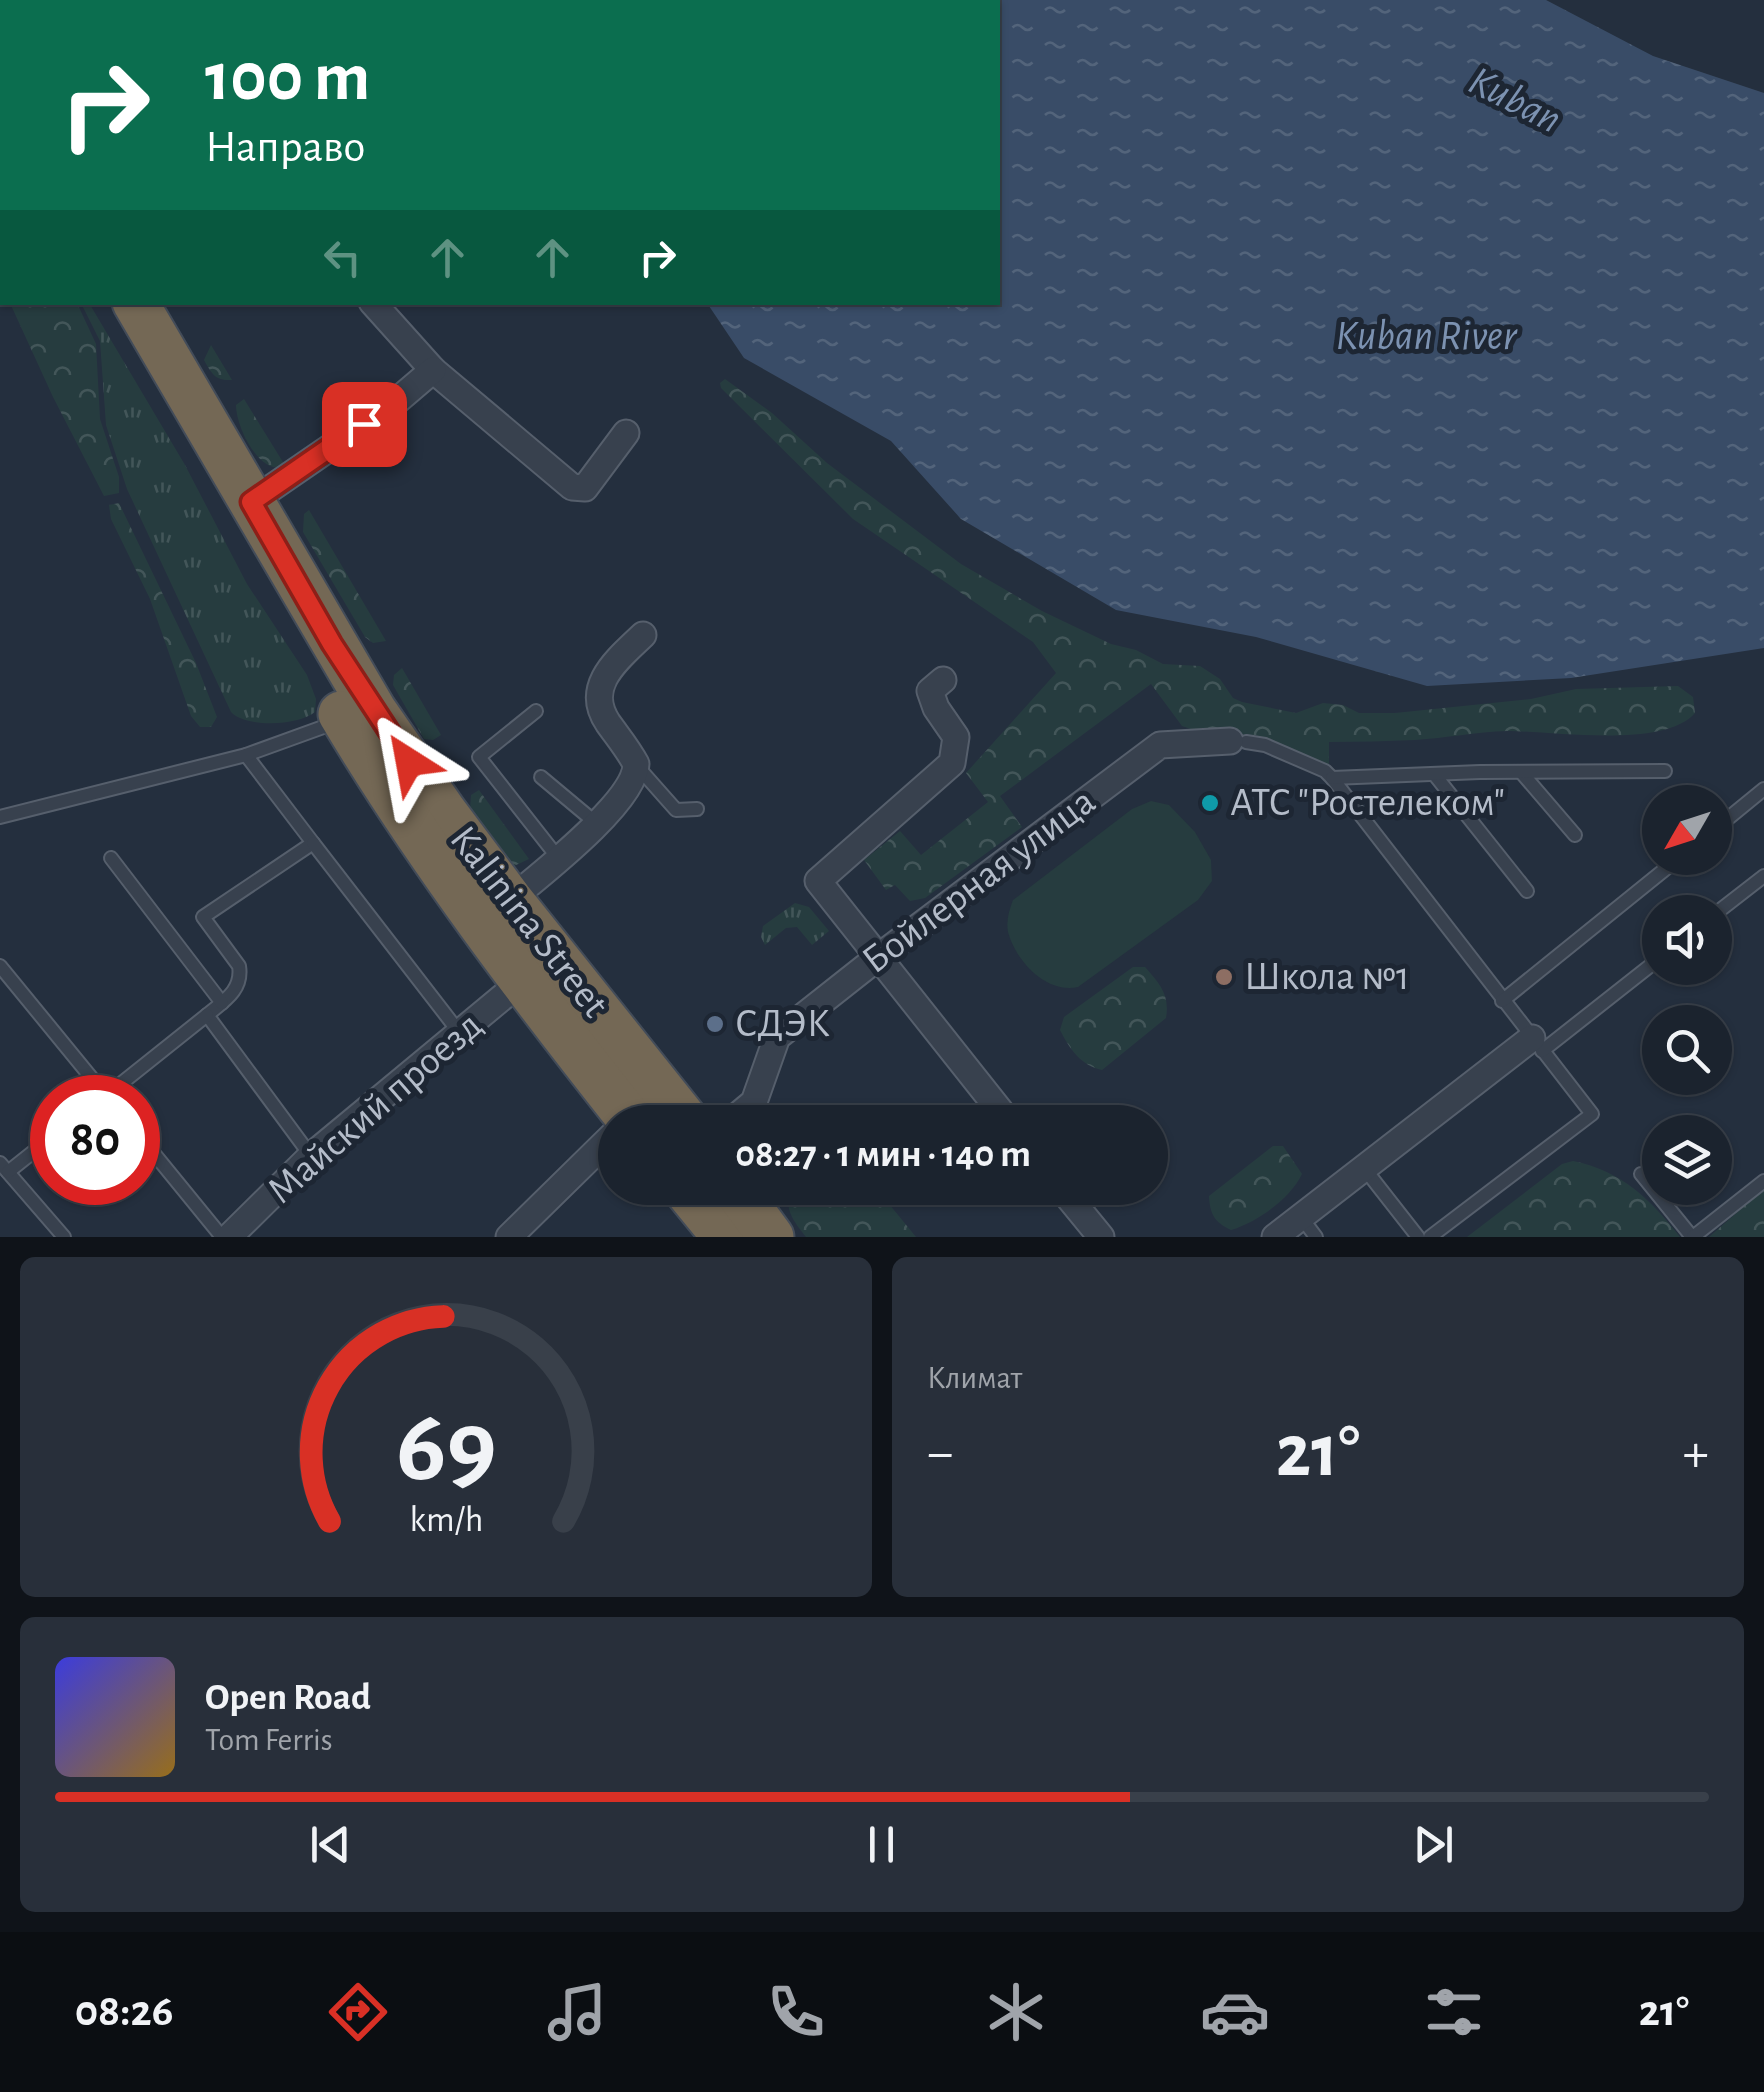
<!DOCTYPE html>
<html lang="ru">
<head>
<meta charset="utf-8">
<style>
	:root { --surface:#1b232e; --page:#282f3a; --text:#f1f3f6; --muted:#a0a4aa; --line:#39404a; --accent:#d93025 }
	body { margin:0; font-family:"Alegreya Sans",sans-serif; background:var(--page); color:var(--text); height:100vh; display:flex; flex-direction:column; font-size:38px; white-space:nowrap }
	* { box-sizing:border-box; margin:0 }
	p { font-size:32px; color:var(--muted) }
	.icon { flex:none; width:55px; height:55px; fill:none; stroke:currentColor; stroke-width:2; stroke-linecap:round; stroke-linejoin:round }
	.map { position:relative; height:1237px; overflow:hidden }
	.side { display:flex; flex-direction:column; gap:20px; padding:20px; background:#0f1319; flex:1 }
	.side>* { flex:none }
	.hud { position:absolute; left:0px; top:0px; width:1000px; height:305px; box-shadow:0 2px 8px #0004,0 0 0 2px var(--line); background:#0b6e4f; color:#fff; overflow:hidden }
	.needle { width:65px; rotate:231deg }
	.buttons { position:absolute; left:1642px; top:785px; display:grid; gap:20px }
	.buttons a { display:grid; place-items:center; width:90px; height:90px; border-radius:50%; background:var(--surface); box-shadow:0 2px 8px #0004,0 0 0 2px var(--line); font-size:50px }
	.speed { position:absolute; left:30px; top:1075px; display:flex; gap:20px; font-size:50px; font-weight:700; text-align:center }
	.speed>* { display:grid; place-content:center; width:130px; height:130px; border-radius:50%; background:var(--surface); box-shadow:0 2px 8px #0004,0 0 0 2px var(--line); line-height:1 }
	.speed .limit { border:15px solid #d22; background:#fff; color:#111 }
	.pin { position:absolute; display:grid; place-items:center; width:85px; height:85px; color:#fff; margin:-42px; border-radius:20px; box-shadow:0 5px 15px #0006 }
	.me { position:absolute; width:110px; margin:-55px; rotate:326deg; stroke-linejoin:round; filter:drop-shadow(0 0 8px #0008) }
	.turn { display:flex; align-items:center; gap:35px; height:210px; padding:0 40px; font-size:45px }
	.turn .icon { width:130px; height:130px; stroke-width:2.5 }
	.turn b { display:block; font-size:70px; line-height:85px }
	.lanes { display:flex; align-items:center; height:95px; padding:0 40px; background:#0003; justify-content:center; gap:50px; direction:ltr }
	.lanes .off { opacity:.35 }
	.big { font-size:75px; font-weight:600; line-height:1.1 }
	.side .widget { flex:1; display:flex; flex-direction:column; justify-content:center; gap:15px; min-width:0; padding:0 35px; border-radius:15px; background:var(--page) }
	.side .dial { align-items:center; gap:0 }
	.dial svg { height:260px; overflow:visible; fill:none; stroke:var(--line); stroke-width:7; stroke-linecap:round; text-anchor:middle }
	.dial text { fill:var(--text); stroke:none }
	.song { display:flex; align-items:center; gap:30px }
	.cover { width:120px; height:120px; border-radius:15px; background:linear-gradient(135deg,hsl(240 70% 55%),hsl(40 70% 35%)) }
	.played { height:10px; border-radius:5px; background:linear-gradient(90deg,var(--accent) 65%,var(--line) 65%) }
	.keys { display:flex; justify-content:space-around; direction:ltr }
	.heat { display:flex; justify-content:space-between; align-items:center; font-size:55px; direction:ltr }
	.side .tiles { flex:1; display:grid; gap:20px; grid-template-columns:1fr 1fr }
	.widget:last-child { grid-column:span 2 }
	.trip { position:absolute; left:598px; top:1105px; width:570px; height:100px; border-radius:50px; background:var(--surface); box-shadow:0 2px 8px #0004,0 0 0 2px var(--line); font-weight:600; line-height:100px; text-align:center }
	.tab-bar { display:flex; height:160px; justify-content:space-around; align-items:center; background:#0b0e12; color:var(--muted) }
	.tab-bar .icon { width:70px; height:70px }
	.tab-bar .current { color:var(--accent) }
	.tab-bar b { font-size:45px; color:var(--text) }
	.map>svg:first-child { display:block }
	.grass { fill:url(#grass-tufts) }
	.forest { fill:url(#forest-crowns) }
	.pitch { fill:#263c3f }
	.water { fill:url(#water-ripples) }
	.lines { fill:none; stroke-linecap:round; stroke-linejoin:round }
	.lane-casing { stroke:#565f6c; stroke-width:16 }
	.street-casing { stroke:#565f6c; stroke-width:29 }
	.highway-casing { stroke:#434c59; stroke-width:49 }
	.lane { stroke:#38414e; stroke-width:12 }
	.street { stroke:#38414e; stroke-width:25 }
	.highway { stroke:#746855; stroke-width:45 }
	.route-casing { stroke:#8d1f18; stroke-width:25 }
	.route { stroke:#d93025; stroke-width:18 }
	.culture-dot { fill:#0f9aa8; stroke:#1d2633; stroke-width:4 }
	.education-dot { fill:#8d6e63; stroke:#1d2633; stroke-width:4 }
	.service-dot { fill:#5c6f8a; stroke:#1d2633; stroke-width:4 }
	.labels { text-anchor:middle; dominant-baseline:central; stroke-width:10; stroke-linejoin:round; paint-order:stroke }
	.poi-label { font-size:40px; fill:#b4bcc9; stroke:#1d2633; text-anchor:start }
	.street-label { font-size:40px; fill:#b4bcc9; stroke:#1d2633 }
	.water-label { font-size:42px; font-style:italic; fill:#7c92b1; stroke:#1d2633 }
</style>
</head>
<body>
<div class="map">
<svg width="1764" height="1237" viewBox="0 0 1764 1237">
	<defs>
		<pattern id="grass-tufts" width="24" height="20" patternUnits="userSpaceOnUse" patternTransform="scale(2.5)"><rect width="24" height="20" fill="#263c3f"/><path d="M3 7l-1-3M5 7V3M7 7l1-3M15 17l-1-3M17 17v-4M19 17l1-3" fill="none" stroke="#435659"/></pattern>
		<pattern id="forest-crowns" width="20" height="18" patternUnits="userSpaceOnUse" patternTransform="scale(2.5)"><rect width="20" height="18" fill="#263c3f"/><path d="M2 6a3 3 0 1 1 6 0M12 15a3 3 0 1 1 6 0" fill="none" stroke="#435659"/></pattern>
		<pattern id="water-ripples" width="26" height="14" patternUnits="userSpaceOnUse" patternTransform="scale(2.5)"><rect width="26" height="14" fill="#394c67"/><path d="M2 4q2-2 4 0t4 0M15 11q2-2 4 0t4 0" fill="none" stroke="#53647b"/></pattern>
	</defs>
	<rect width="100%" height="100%" fill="#242f3e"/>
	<g class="grass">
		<path d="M81,303H89L185,465L247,584L307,675L316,699L315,712C298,726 246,728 231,712L127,489L106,425L100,341Z"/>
		<path d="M795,903L809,907L829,931L812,945L797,927L786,928L765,945L761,937L763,926Z"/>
	</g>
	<g class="forest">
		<path d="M10,303H77L96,344L100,419L119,477V493L104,496L53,397Z"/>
		<path d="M211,345L232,380C215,381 212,374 204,360Z"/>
		<path d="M725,379L772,413L827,463L961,564L1042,611L1111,644L1136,650L1163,664L1200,666L1220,679L1233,698L1242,702L1296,713L1323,703L1343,705L1359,713H1395L1531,699L1576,689L1678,686L1693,697L1695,713C1664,749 1552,731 1507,731C1476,732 1445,738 1415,740C1386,741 1358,742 1329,742V767L1255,735H1209L1182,726L1151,684L1000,796L1022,827L925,898L910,901L895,885L886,890L864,860L900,831L921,855L988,802L966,773L1056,673L1033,642L853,519L721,388L720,383Z"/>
		<path d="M244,399L286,467C259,476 236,427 236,405Z"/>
		<path d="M119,503L196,663L217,717L211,727H200L191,716L150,599L111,519L109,505Z"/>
		<path d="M309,510L386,641L373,643L365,637L303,532L304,514Z"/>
		<path d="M402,668L441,735L433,740L424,739L393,685L394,675Z"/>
		<path d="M479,790L529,859L514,866L507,862L470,810L471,795Z"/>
		<path d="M1133,967H1145C1160,984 1170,995 1166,1018L1102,1070C1081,1066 1069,1048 1060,1030L1064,1017Z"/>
		<path d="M1273,1146H1283L1302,1174C1290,1199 1257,1222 1231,1230C1214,1222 1210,1214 1209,1196Z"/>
		<path d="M1573,1161C1622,1171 1650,1199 1680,1237H1467L1562,1164Z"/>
		<path d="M792,1188H876L916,1237H806C794,1222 782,1207 792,1188Z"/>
		<path d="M1764,1189V1237H1709Z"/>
	</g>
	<path class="pitch" d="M1151,801L1169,805L1195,832L1211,860L1212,881L1198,900L1078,987C1047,994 1016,962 1008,932C1006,920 1009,911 1013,900L1132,809Z"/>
	<path class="water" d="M535,0H1546L1653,56L1764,93V648L1571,678L1427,686L1256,637L1116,610L961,519L891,441L744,358L707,303L998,302V2Z"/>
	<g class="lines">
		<defs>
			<g id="lane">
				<path d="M536,711L479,757L559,859"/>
				<path d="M1246,742L1265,745L1325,771L1332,778L1592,1114L1430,1237"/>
				<path d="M246,755L313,843L203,917L239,966C243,990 224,1001 207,1015L311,1156"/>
				<path d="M637,766L676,810L697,809"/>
				<path d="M1521,772L1575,835"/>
				<path d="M1434,774L1527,891"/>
				<path d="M541,777L596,823"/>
				<path d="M1332,778L1480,772L1665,771"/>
				<path d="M0,817L246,755L337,722"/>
				<path d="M1715,829L1764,789"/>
				<path d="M313,843L459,1032"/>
				<path d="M111,858L222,1003"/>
				<path d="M1715,914L1764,876"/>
				<path d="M0,966L108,1098"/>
				<path d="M1502,1001L1679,858"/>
				<path d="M1542,1051L1660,958"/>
				<path d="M103,1098L207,1015"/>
				<path d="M138,1134L222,1237"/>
				<path d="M0,1163L64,1237"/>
				<path d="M1364,1168L1418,1237"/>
				<path d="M8,1172L52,1137"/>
				<path d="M1641,1174L1692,1237"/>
				<path d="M1301,1217L1316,1237"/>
				<path d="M1693,1237L1764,1181"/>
			</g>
			<g id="street">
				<path d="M247,0L249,2"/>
				<path d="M194,2L197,0"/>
				<path d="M372,302L433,370L572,487L585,488L626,433"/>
				<path d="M251,502L392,405L433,370"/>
				<path d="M943,680L930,691L936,708L956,737L952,763L818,881L1009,1122"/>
				<path d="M510,900C540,875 636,801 636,764C628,749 618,737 608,723C583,686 618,659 643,635"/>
				<path d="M730,1122L754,1102L777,1037L877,958L1160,745L1230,741"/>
				<path d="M1061,1188L1101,1237"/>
				<path d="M229,1237L311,1156L522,981"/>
				<path d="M509,1237L615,1133"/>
				<path d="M1275,1237L1532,1038"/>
			</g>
			<g id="highway">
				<path d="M0,47L2,51"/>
				<path d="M0,102L2,107"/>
				<path d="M135,302L374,711L444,812L510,900L687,1122"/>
				<path d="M341,714C427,858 529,992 632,1122"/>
				<path d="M685,1188L725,1237"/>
				<path d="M735,1188L771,1237"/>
			</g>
		</defs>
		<use href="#lane" class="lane-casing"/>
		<use href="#street" class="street-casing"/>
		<use href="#highway" class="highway-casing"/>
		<use href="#lane" class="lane"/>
		<use href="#street" class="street"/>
		<use href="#highway" class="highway"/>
	</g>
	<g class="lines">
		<defs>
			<path id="route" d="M364,424L251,502L332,644L409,762"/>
		</defs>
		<use href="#route" class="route-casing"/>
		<use href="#route" class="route"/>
	</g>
	<circle class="culture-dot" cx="1210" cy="803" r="10"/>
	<circle class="education-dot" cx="1224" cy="977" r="10"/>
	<circle class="service-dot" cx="715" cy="1024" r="10"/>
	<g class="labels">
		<g class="poi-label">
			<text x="1230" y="803">АТС "Ростелеком"</text>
			<text x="1244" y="977">Школа №1</text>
			<text x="735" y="1024">СДЭК</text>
		</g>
		<g class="street-label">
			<text transform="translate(979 881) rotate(-37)">Бойлерная улица</text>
			<text transform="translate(529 922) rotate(52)">Kalinina Street</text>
			<text transform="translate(375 1108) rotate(-41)">Майский проезд</text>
		</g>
		<g class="water-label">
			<text transform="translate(1515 100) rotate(27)">Kuban</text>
			<text x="1426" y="336">Kuban River</text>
		</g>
	</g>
</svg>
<div class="buttons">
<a><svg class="needle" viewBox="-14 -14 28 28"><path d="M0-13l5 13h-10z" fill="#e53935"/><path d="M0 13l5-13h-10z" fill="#a0a4aa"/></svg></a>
<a><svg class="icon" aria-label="sound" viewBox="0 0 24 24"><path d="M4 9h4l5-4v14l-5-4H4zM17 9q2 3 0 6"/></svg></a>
<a><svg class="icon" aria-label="search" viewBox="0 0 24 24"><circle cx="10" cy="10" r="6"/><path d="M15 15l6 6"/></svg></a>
<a><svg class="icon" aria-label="layers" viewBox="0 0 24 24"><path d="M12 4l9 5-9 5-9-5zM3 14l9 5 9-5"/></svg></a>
</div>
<div class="speed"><div class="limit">80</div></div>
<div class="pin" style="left:364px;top:424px;background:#d93025"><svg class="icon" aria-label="arrive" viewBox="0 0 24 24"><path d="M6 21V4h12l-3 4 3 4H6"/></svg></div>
<svg class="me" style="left:409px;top:762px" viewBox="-20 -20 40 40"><path d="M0-17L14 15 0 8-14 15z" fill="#d93025" stroke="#fff" stroke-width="4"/></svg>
<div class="trip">08:27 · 1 мин · 140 m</div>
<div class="hud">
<div class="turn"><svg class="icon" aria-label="right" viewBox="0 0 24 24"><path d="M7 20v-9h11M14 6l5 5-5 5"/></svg><div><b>100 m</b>Направо</div></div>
<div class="lanes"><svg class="icon off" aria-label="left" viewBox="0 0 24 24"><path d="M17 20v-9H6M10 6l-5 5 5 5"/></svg><svg class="icon off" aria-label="ahead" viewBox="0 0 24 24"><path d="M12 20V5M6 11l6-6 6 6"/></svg><svg class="icon off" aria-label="ahead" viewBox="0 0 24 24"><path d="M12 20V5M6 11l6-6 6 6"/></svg><svg class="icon" aria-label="right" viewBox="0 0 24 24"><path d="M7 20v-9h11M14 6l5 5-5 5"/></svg></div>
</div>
</div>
<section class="side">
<div class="tiles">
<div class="widget dial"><svg viewBox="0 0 100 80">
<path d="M14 69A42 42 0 1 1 86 69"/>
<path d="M14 69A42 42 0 0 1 49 6" stroke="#d93025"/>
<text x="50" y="56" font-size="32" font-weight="700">69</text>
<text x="50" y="72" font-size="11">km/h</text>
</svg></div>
<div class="widget"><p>Климат</p>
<div class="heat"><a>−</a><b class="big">21°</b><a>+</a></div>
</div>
<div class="widget">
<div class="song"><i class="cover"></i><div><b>Open Road</b><p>Tom Ferris</p></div></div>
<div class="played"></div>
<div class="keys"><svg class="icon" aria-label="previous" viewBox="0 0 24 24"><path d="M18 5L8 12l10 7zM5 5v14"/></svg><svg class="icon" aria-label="pause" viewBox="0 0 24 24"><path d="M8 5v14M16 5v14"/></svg><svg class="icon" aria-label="next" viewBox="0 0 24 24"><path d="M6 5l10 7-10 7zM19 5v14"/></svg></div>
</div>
</div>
</section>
<nav class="tab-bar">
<b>08:26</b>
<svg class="icon current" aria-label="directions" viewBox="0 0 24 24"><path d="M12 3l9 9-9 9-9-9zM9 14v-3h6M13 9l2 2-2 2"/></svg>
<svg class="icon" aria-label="music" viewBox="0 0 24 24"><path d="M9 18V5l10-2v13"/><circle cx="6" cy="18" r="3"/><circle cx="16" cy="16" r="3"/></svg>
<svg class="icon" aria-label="phone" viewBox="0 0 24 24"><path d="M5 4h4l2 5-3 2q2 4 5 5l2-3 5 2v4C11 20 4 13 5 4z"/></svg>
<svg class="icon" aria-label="climate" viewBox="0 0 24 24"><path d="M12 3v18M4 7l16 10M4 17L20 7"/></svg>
<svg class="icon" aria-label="car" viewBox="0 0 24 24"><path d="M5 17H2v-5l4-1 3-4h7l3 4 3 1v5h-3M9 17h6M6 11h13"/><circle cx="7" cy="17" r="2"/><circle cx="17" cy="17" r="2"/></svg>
<svg class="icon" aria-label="filters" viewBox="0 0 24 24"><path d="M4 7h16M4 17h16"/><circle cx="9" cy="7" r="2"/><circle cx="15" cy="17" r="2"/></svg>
<b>21°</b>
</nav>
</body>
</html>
